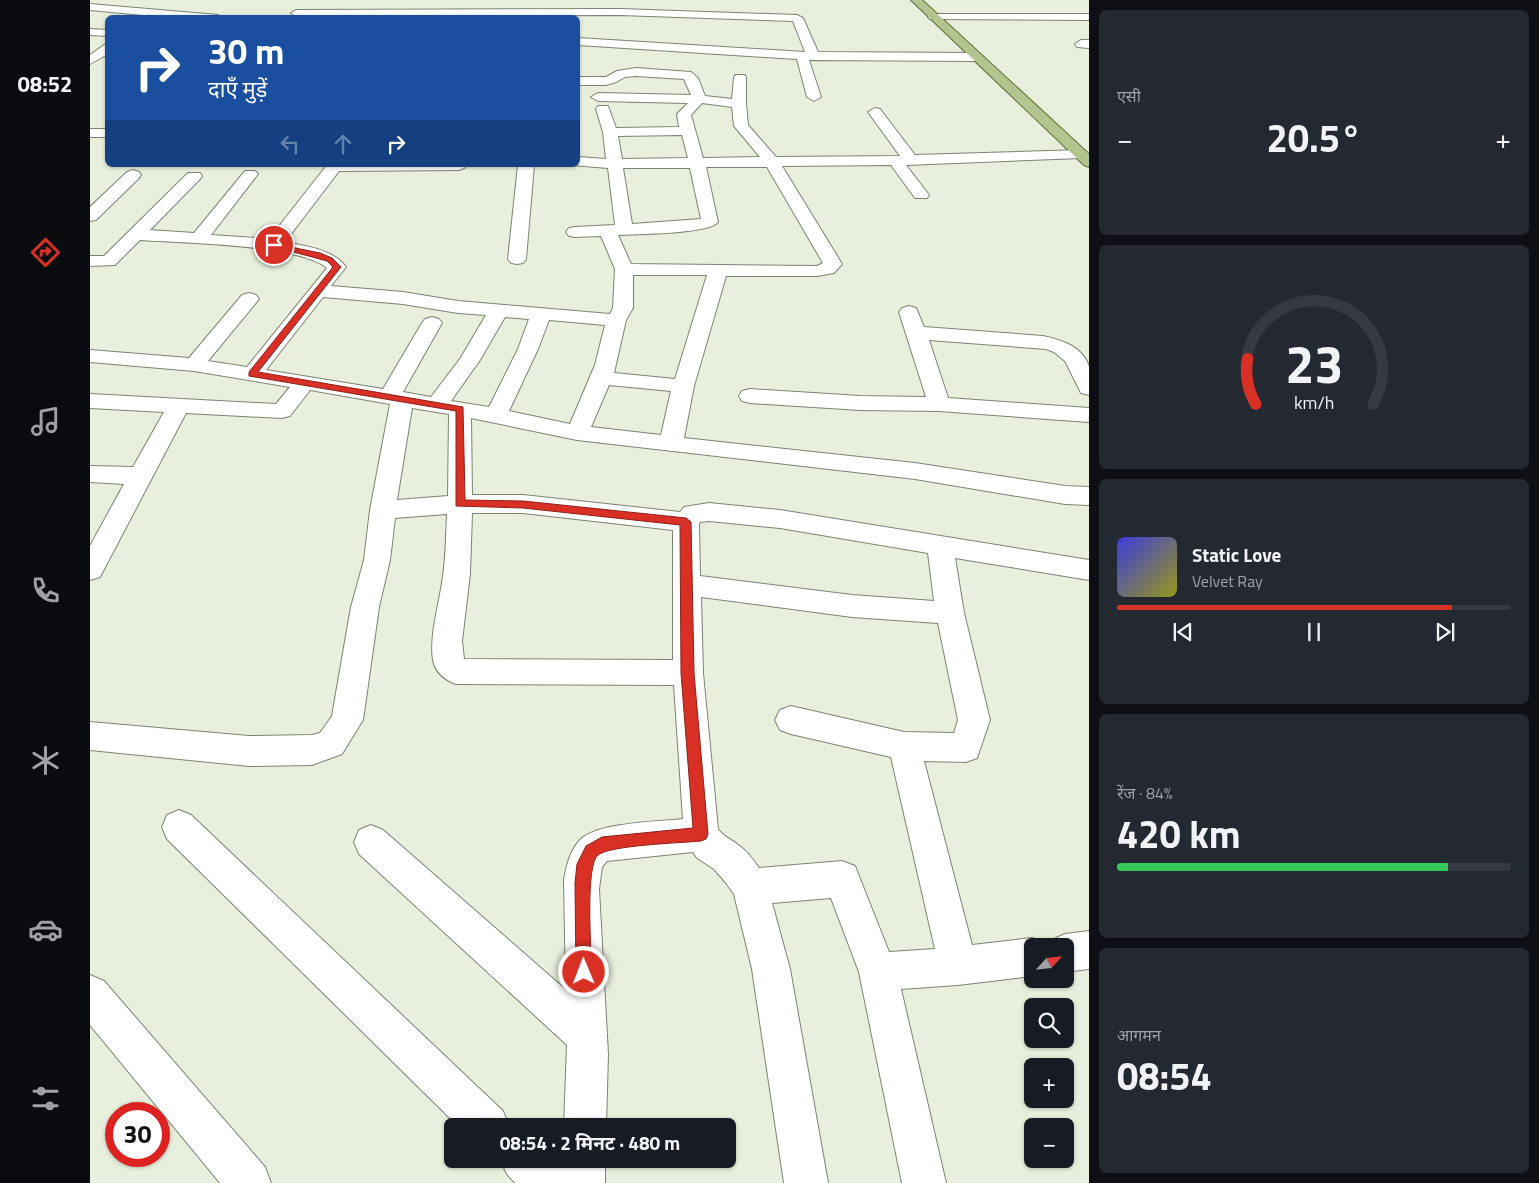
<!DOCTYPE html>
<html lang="hi">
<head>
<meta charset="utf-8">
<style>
	:root { --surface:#171b24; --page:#242831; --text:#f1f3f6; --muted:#9ea1a6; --line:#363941; --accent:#d93025 }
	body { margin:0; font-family:"Titillium Web","Noto Sans Devanagari",sans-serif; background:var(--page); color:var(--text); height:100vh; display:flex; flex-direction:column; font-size:19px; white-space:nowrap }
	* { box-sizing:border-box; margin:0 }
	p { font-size:16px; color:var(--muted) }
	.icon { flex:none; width:28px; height:28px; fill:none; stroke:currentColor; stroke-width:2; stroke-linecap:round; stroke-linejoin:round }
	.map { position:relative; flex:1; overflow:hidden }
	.drawer { display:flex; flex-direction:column; gap:10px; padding:10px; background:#0d0f14; width:450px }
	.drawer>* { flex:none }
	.hud { position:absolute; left:15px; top:15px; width:475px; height:152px; border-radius:8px; box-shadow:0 1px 4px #0004; background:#1a4fa0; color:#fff; overflow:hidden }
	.needle { width:32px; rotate:63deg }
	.fabs { position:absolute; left:934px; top:938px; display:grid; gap:10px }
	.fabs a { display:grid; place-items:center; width:50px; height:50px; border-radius:8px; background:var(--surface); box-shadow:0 1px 4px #0004; font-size:25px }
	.speed { position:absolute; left:15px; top:1102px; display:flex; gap:10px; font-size:25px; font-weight:700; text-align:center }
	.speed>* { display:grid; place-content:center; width:65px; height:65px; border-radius:50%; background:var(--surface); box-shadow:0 1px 4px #0004; line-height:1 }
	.speed .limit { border:8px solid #d22; background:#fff; color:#111 }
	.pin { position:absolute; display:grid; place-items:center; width:42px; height:42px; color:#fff; margin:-21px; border:2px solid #fff; border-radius:50%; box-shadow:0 1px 5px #0007 }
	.me { position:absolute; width:55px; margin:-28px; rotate:359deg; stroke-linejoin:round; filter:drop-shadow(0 0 4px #0008) }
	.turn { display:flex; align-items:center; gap:18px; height:105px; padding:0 20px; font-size:22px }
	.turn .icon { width:65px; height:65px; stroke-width:2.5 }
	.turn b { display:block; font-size:35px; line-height:42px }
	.lanes { display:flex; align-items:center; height:48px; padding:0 20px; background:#0003; justify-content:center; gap:25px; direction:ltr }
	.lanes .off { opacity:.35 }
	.big { font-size:38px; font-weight:700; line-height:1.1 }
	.drawer .widget { flex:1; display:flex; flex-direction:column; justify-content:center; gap:8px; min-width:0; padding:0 18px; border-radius:8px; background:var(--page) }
	.drawer .dial { align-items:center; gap:0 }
	.dial svg { height:130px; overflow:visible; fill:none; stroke:var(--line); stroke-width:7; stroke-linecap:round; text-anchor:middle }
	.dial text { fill:var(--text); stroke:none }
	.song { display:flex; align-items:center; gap:15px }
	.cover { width:60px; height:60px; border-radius:8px; background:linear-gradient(135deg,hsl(240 70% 55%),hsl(60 70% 35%)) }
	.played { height:5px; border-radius:2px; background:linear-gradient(90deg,var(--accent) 85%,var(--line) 85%) }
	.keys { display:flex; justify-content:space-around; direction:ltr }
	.heat { display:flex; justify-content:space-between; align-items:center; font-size:28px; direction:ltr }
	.charge { height:8px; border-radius:4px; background:linear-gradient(90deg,#34c759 84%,var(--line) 0) }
	.trip { position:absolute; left:354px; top:1118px; width:292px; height:50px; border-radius:8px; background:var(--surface); box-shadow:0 1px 4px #0004; font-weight:700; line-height:50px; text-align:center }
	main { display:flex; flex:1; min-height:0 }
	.dock { display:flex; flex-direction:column; width:90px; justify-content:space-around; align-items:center; background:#090b0e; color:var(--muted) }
	.dock .icon { width:35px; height:35px }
	.dock .selected { color:var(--accent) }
	.dock b { font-size:22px; color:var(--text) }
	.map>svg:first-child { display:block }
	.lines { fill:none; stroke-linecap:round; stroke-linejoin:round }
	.minor-casing { stroke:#7c8372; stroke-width:2 }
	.major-casing { stroke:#5d7136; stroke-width:2 }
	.minor { fill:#fff; fill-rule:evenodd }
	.major { fill:#b3c48f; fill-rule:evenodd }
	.route { fill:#d93025; stroke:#8d1f18 }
</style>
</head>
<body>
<main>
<nav class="dock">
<b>08:52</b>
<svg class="icon selected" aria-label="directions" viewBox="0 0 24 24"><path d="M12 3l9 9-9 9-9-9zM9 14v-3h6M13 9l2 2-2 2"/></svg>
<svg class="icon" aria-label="music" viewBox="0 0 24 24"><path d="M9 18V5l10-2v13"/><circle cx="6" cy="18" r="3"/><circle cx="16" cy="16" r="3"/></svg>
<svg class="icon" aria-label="phone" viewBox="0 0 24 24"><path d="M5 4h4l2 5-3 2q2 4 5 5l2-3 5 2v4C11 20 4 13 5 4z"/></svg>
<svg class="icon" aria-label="climate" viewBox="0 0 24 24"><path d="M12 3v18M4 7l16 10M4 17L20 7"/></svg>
<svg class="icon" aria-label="car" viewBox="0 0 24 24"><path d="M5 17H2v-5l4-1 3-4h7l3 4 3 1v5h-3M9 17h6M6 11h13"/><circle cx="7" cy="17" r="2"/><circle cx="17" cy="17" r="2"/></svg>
<svg class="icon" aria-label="filters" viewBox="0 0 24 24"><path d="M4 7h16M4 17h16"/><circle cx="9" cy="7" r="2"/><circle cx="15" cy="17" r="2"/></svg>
</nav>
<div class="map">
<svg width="999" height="1183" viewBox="0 0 999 1183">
	<rect width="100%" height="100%" fill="#e8f0dd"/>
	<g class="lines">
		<defs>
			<g id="minor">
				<path d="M0,4L128,15L133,18H84L0,10Z"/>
				<path d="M530,9L707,15L713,18L728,52L885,53L891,57L885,61L719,60L731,97L724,101L717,97L707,59L488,45V38L715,52L703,21L530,15L206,16L201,13L206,10Z"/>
				<path d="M844,14H999V20L840,19L838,17Z"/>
				<path d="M0,29L18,30V36L0,35Z"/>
				<path d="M991,40H999V48L987,47L985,44Z"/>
				<path d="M14,45H18V54L0,64V55Z"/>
				<path d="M546,68L601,72L608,78L615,96L642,99L644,78L645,75H655L656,78V104L658,125L686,157L810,156L778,112L785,108L790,109L825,155L991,150L996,151L998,154L996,157L991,158L816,165L839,195L837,198H825L801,165L692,166L752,264L744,273L727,276H636L604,386L594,438L825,463L975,486L999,487V505L975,504L825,479L487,440L381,418L382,495H433L590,512L594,507L619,503L690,510L999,560V580L865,558L874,613L900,720L887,758L876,762L834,761L882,945L942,938L955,944L957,946H942V976L868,985L811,989L856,1183H812L769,972L741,898L682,903L700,969L738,1183H694L662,969L644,894L636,883L624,869L607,858L603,852L517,861L512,867L509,889L518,1054L516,1126H474L477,1045L269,854L264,842L269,830L281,825L293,830L476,990L474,880C476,867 480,851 489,841C505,822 568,822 593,819L584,685L366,684C355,680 345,672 343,660C339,635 350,601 353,576C356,555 356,534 357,514L305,518L300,560L289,607L273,720L252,754L222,765L159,766L0,750V722L159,736L222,735L230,733L242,716L261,607L274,560L280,510L300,404L220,390L200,416L192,418L96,413L10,577L0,580V546L34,484L0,482V466L43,467L74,412L0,408V394L186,404L200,387L104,371L0,362V350L99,358L152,295L159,293L166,295L169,299L118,361L157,367L237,268C208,244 92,243 50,240L25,265L0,266V256H14L98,173H110L112,176L110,179L60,230L104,233L155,171H165L168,174L121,235L179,239L237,165H377L374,168L369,170L249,171L195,242C215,246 243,249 256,267L241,286L313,292L368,301L520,314L523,308L525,269L511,236L485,237L479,236L476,232L479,228L485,227L525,225L518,168L482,165H488V157L516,159L513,132L506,109L508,106H518L526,128L589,127L587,114L598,103L508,101L501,97L508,93L601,95L594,79L546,76L535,77L526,82L516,85H488V77H516L527,71ZM612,103L642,107L644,126L670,157L613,158L601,115ZM592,135L598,158L532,159L528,136ZM616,167H677L733,263L727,266L541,264L528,235C545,234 620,234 628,222ZM533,168H600L611,219L542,224ZM543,275H617L585,379L524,373L536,320L543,308ZM233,297L313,304L368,313L396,315L370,359L341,397L313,392L352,323L349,319L342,317L335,319L332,323L293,389L176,370ZM415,317L439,319L428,349L399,407L361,401L390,360ZM459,320L515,325L505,365L480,424L419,411L448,349ZM519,385L581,391L571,435L501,427ZM322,408L359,414L358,496L307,500ZM382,513H433L583,530V660L374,659L372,641L380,574ZM619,521L690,528L838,553L844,601L762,595L610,576L609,524L610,522ZM611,597L762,617L848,623L868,720L864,733L814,732L701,706L690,710L685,720L690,730L701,734L801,757L845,949L799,952L765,866L752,861L669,868C663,859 656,850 647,844C640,839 633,836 628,829L613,673Z"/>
				<rect x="0" y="129" width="18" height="8"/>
				<path d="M428,165H444L436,259L433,263L427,264L421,263L418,259Z"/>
				<path d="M43,170L49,172L51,175L49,178L6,220L0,221V207L37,172Z"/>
				<path d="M819,306L826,308L834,327L953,336C971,340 992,346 999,366C999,374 999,386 999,395L991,393L975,361L964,352L956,349L839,340L858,398L999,408V422L849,411L770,410L660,403L652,401L649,396L652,391L660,389L770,396L836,397L809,312L812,308Z"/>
				<path d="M89,810L101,815L413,1111L419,1126H368L77,839L72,827L77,815Z"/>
				<path d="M999,931V969L975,972V946H959L962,940L975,934Z"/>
				<path d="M0,975L14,981L175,1167L181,1183H130L0,1025Z"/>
				<path d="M410,1159H464L471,1166V1159H515V1183H425L417,1174Z"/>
			</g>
			<path id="major" d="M821,0H832L999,154V167L994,165Z"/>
		</defs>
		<use href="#minor" class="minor-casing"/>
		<use href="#major" class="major-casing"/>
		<use href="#minor" class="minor"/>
		<use href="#major" class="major"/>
	</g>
	<path class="route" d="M181,243L230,253L242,258L251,267L168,372L373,407L375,500L433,501L596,518L601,522L604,673L618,834L616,839L611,841C591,843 521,845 508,855C495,865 501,952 502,972L499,978L494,980L488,978L486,972L485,883L487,864L496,846L512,837L603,828L591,673L590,525L433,508L366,506V411L159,376V372L243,267L237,261L181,246Z"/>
</svg>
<div class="fabs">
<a><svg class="needle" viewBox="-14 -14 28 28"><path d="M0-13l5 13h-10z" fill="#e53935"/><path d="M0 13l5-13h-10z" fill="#9ea1a6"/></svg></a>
<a><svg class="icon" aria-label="search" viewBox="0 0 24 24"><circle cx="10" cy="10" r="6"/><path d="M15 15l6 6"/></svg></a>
<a>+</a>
<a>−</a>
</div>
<div class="speed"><div class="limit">30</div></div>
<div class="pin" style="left:184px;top:245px;background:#d93025"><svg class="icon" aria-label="arrive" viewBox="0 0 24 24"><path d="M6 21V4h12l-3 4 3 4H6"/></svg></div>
<svg class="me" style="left:494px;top:972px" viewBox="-20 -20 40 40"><circle r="17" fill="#d93025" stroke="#fff" stroke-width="3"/><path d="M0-11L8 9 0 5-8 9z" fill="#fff"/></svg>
<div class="trip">08:54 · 2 मिनट · 480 m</div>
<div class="hud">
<div class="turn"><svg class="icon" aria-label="right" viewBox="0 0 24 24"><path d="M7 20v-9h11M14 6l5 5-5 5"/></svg><div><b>30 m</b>दाएँ मुड़ें</div></div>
<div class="lanes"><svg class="icon off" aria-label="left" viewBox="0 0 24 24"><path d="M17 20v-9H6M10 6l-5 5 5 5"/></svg><svg class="icon off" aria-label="ahead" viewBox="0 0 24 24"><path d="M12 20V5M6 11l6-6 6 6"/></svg><svg class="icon" aria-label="right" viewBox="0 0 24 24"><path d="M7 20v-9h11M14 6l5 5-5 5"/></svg></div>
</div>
</div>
<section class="drawer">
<div class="widget"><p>एसी</p>
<div class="heat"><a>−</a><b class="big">20.5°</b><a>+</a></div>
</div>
<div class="widget dial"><svg viewBox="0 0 100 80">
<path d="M14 69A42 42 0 1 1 86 69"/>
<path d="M14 69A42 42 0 0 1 9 41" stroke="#d93025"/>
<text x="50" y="56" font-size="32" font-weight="700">23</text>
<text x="50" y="72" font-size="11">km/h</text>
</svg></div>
<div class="widget">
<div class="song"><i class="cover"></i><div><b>Static Love</b><p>Velvet Ray</p></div></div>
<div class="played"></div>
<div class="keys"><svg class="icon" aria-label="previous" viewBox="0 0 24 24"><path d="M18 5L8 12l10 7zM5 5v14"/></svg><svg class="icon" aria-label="pause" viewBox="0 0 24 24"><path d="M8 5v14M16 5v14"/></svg><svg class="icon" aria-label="next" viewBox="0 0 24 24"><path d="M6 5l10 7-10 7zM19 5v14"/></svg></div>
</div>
<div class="widget"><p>रेंज · 84%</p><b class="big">420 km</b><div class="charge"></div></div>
<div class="widget"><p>आगमन</p><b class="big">08:54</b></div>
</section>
</main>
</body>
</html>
